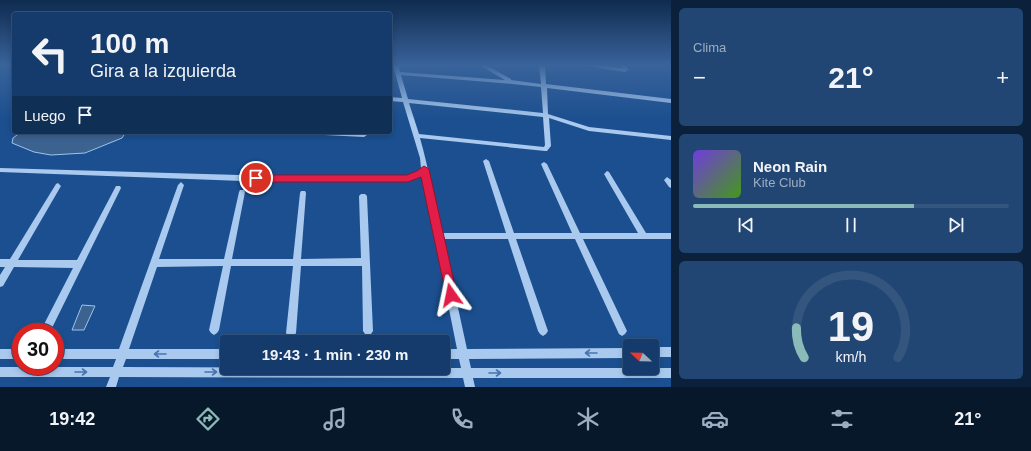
<!DOCTYPE html>
<html lang="es">
<head>
<meta charset="utf-8">
<style>
	:root { --surface:#143b6b; --page:#214673; --text:#f1f3f6; --muted:#9dadc1; --line:#33557e; --accent:#8bbbb9 }
	body { margin:0; font-family:Helvetica,sans-serif; background:var(--page); color:var(--text); height:100vh; display:flex; flex-direction:column; font-size:15px; white-space:nowrap }
	* { box-sizing:border-box; margin:0 }
	p { font-size:13px; color:var(--muted) }
	.icon { flex:none; width:22px; height:22px; fill:none; stroke:currentColor; stroke-width:2; stroke-linecap:round; stroke-linejoin:round }
	.map { position:relative; flex:1; overflow:hidden }
	.panel { display:flex; flex-direction:column; gap:8px; padding:8px; background:#0b203b; width:360px }
	.panel>* { flex:none }
	.top-card { position:absolute; left:12px; top:12px; width:380px; height:122px; border-radius:4px; box-shadow:0 2px 6px #0003,0 0 0 1px var(--line); background:#143b6b; color:var(--text); overflow:hidden }
	.needle { width:26px; rotate:292deg }
	.controls { position:absolute; left:623px; top:339px; display:grid; gap:8px }
	.controls a { display:grid; place-items:center; width:36px; height:36px; border-radius:4px; background:var(--surface); box-shadow:0 2px 6px #0003,0 0 0 1px var(--line); font-size:20px }
	.speed { position:absolute; left:12px; top:323px; display:flex; gap:8px; font-size:20px; font-weight:700; text-align:center }
	.speed>* { display:grid; place-content:center; width:52px; height:52px; border-radius:50%; background:var(--surface); box-shadow:0 2px 6px #0003,0 0 0 1px var(--line); line-height:1 }
	.speed .limit { border:6px solid #d22; background:#fff; color:#111 }
	.pin { position:absolute; display:grid; place-items:center; width:34px; height:34px; color:#fff; margin:-17px; border:2px solid #fff; border-radius:50%; box-shadow:0 1px 4px #0007 }
	.me { position:absolute; width:44px; margin:-22px; rotate:348deg; stroke-linejoin:round; filter:drop-shadow(0 0 3px #0008) }
	.turn { display:flex; align-items:center; gap:14px; height:84px; padding:0 12px; font-size:18px }
	.turn .icon { width:52px; height:52px; stroke-width:2.5 }
	.turn b { display:block; font-size:28px; line-height:34px }
	.then { display:flex; align-items:center; height:38px; padding:0 12px; background:#0003; gap:8px; font-size:15px }
	.big { font-size:30px; font-weight:700; line-height:1.1 }
	.panel .tile { flex:1; display:flex; flex-direction:column; justify-content:center; gap:6px; min-width:0; padding:0 14px; border-radius:6px; background:var(--page) }
	.panel .dial { align-items:center; gap:0 }
	.dial svg { height:104px; overflow:visible; fill:none; stroke:var(--line); stroke-width:7; stroke-linecap:round; text-anchor:middle }
	.dial text { fill:var(--text); stroke:none }
	.song { display:flex; align-items:center; gap:12px }
	.cover { width:48px; height:48px; border-radius:6px; background:linear-gradient(135deg,hsl(260 70% 55%),hsl(100 70% 35%)) }
	.played { height:4px; border-radius:2px; background:linear-gradient(90deg,var(--accent) 70%,var(--line) 70%) }
	.keys { display:flex; justify-content:space-around; direction:ltr }
	.heat { display:flex; justify-content:space-between; align-items:center; font-size:22px; direction:ltr }
	.trip { position:absolute; left:220px; top:335px; width:230px; height:40px; border-radius:4px; background:var(--surface); box-shadow:0 2px 6px #0003,0 0 0 1px var(--line); font-weight:700; line-height:40px; text-align:center }
	.dock { display:flex; height:64px; justify-content:space-around; align-items:center; background:#08182b; color:var(--muted) }
	.dock .icon { width:28px; height:28px }
	.dock .active { color:var(--accent) }
	.dock b { font-size:18px; color:var(--text) }
	main { display:flex; flex:1; min-height:0 }
	.map>svg:first-child { display:block }
	.water { fill:#3c6290; stroke:#9cc4f0 }
	.lines { fill:none; stroke-linecap:round; stroke-linejoin:round }
	.minor { fill:#a9c9ee; fill-rule:evenodd }
	.oneway { stroke:#4674ac }
	.route { fill:#e11d48; stroke:#92132f }
</style>
</head>
<body>
<main>
<div class="map">
<svg width="671" height="387" viewBox="0 0 671 387">
	<rect width="100%" height="100%" fill="#1b4f8f"/>
	<g class="water">
		<path d="M21,132H126L122,138L85,153L51,155L34,152L12,143L13,138Z"/>
		<path d="M82,305L95,306L84,330H72Z"/>
	</g>
	<g class="lines">
		<g class="minor">
			<path d="M393,65H398L400,72L505,80L479,65H486L511,79V80L541,84L539,65H545L546,84L671,99V103L547,88L548,114L589,127L671,136V140L589,131L549,118L551,146L547,151H545L420,138C429,169 434,202 441,233H506L483,161L486,159L489,161L514,233H572L541,164L544,162L547,164L580,233H638L604,174L607,171L609,172L646,233H671V239H583L627,331L625,334L622,336L619,334L575,239H516L548,331L546,334L543,336L540,334L538,331L508,239H443L467,349L630,348V358L469,359L471,368H671V378H473L475,387H465L463,378L119,377L116,387H106L110,377H0V367H113L116,359H55V349H119L178,185L181,182L184,185L159,259H224L239,192L240,190H244L245,192L232,259H293L300,193L301,191H305L306,193L301,259L361,258L359,196L361,194H365L367,196L373,331L371,334L368,336L365,334L363,331L362,266H301L296,333L294,336L291,338L288,336L286,333L293,266H231L219,330L217,333L214,335L211,333L209,330L223,266L157,267L129,349H227V359H126L123,367L461,368L459,359H443V349H457L422,175L408,181L272,182L0,172V168L272,176L407,175L418,171L421,168L420,158L403,102L390,101V97L402,98ZM401,75L513,84L541,87L543,113L408,99ZM409,103L543,117L545,145L544,147L419,134Z"/>
			<path d="M581,65H599L622,68L621,65H626L628,70L625,72Z"/>
			<path d="M302,132H366L367,135L364,137L305,134Z"/>
			<path d="M667,177L671,180V188L669,187L664,180Z"/>
			<path d="M58,183L61,186L18,260H77L116,186H120L121,188L50,332H40L73,268L14,267L3,286L0,287V275L5,267H0V259H10L56,184Z"/>
			<rect x="652" y="347" width="19" height="10"/>
			<rect x="0" y="349" width="21" height="10"/>
		</g>
	</g>
	<defs><path id="oneway-shaft" d="M-6 0H5M1.5-3L5.5 0L1.5 3" fill="none" stroke-width="1.6" stroke-linecap="round" stroke-linejoin="round"/></defs>
	<g class="oneway">
		<use href="#oneway-shaft" transform="translate(591 353) rotate(180)"/>
		<use href="#oneway-shaft" transform="translate(160 354) rotate(-180)"/>
		<use href="#oneway-shaft" transform="translate(81 372)"/>
		<use href="#oneway-shaft" transform="translate(211 372)"/>
		<use href="#oneway-shaft" transform="translate(495 373)"/>
	</g>
	<linearGradient id="sky" x2="0" y2="1"><stop stop-color="#0f2b4f"/><stop offset="0.54" stop-color="#39639b"/><stop offset="1" stop-color="#39639b" stop-opacity="0"/></linearGradient>
	<rect width="671" height="120" fill="url(#sky)"/>
	<path class="route" d="M424,166L429,169L457,295L455,299L451,300L447,299L446,295L421,177L408,182H256L252,178L256,175H407L417,171Z"/>
</svg>
<div class="controls">
<a><svg class="needle" viewBox="-14 -14 28 28"><path d="M0-13l5 13h-10z" fill="#e53935"/><path d="M0 13l5-13h-10z" fill="#9dadc1"/></svg></a>
</div>
<div class="speed"><div class="limit">30</div></div>
<div class="pin" style="left:256px;top:178px;background:#d93025"><svg class="icon" aria-label="arrive" viewBox="0 0 24 24"><path d="M6 21V4h12l-3 4 3 4H6"/></svg></div>
<svg class="me" style="left:451px;top:295px" viewBox="-20 -20 40 40"><path d="M0-17L14 15 0 8-14 15z" fill="#e11d48" stroke="#fff" stroke-width="4"/></svg>
<div class="trip">19:43 · 1 min · 230 m</div>
<div class="top-card">
<div class="turn"><svg class="icon" aria-label="left" viewBox="0 0 24 24"><path d="M17 20v-9H6M10 6l-5 5 5 5"/></svg><div><b>100 m</b>Gira a la izquierda</div></div>
<div class="then">Luego<svg class="icon" aria-label="arrive" viewBox="0 0 24 24"><path d="M6 21V4h12l-3 4 3 4H6"/></svg></div>
</div>
</div>
<section class="panel">
<div class="tile"><p>Clima</p>
<div class="heat"><a>−</a><b class="big">21°</b><a>+</a></div>
</div>
<div class="tile">
<div class="song"><i class="cover"></i><div><b>Neon Rain</b><p>Kite Club</p></div></div>
<div class="played"></div>
<div class="keys"><svg class="icon" aria-label="previous" viewBox="0 0 24 24"><path d="M18 5L8 12l10 7zM5 5v14"/></svg><svg class="icon" aria-label="pause" viewBox="0 0 24 24"><path d="M8 5v14M16 5v14"/></svg><svg class="icon" aria-label="next" viewBox="0 0 24 24"><path d="M6 5l10 7-10 7zM19 5v14"/></svg></div>
</div>
<div class="tile dial"><svg viewBox="0 0 100 80">
<path d="M14 69A42 42 0 1 1 86 69"/>
<path d="M14 69A42 42 0 0 1 8 46" stroke="#8bbbb9"/>
<text x="50" y="56" font-size="32" font-weight="700">19</text>
<text x="50" y="72" font-size="11">km/h</text>
</svg></div>
</section>
</main>
<nav class="dock">
<b>19:42</b>
<svg class="icon active" aria-label="directions" viewBox="0 0 24 24"><path d="M12 3l9 9-9 9-9-9zM9 14v-3h6M13 9l2 2-2 2"/></svg>
<svg class="icon" aria-label="music" viewBox="0 0 24 24"><path d="M9 18V5l10-2v13"/><circle cx="6" cy="18" r="3"/><circle cx="16" cy="16" r="3"/></svg>
<svg class="icon" aria-label="phone" viewBox="0 0 24 24"><path d="M5 4h4l2 5-3 2q2 4 5 5l2-3 5 2v4C11 20 4 13 5 4z"/></svg>
<svg class="icon" aria-label="climate" viewBox="0 0 24 24"><path d="M12 3v18M4 7l16 10M4 17L20 7"/></svg>
<svg class="icon" aria-label="car" viewBox="0 0 24 24"><path d="M5 17H2v-5l4-1 3-4h7l3 4 3 1v5h-3M9 17h6M6 11h13"/><circle cx="7" cy="17" r="2"/><circle cx="17" cy="17" r="2"/></svg>
<svg class="icon" aria-label="filters" viewBox="0 0 24 24"><path d="M4 7h16M4 17h16"/><circle cx="9" cy="7" r="2"/><circle cx="15" cy="17" r="2"/></svg>
<b>21°</b>
</nav>
</body>
</html>
